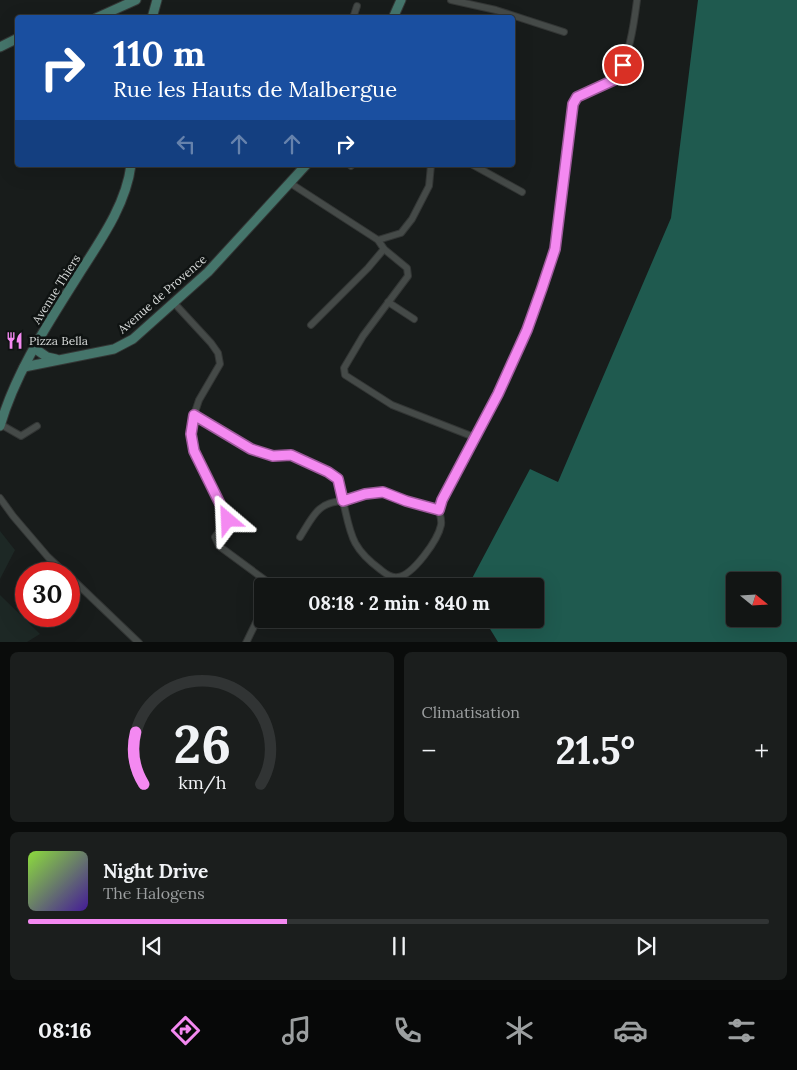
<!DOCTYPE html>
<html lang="fr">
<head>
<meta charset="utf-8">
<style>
	:root { --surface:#121514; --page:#1b1e1d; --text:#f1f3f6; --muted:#9c9fa0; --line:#313434; --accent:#f489f1 }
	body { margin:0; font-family:Lora,serif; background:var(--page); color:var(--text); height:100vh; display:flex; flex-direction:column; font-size:19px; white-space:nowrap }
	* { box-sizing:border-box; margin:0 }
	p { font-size:16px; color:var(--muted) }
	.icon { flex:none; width:28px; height:28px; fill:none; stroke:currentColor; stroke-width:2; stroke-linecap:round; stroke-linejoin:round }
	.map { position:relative; height:642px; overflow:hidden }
	.sheet { display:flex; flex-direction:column; gap:10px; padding:10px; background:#0a0c0b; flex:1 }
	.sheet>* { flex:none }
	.banner { position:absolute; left:15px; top:15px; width:500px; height:152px; border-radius:5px; box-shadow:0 5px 20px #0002,0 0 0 1px var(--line); background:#1a4fa0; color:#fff; overflow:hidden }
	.needle { width:32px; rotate:108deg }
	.tools { position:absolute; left:726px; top:572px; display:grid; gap:10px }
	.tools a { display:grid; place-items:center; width:55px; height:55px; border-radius:5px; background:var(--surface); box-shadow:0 5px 20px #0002,0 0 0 1px var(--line); font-size:25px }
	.speed { position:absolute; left:15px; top:562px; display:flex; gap:10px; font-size:25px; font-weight:700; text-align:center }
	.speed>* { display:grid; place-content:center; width:65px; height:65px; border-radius:50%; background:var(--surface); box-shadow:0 5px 20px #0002,0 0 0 1px var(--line); line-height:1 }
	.speed .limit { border:8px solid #d22; background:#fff; color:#111 }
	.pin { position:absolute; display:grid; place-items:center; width:42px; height:42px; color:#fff; margin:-21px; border:2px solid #fff; border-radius:50%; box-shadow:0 1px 5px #0007 }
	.me { position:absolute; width:55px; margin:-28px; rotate:334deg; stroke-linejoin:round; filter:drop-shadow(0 0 4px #0008) }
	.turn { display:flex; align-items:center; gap:18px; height:105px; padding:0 15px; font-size:22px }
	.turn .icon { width:65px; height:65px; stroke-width:2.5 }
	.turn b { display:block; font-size:35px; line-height:42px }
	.lanes { display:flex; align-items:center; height:48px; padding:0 15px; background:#0003; justify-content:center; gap:25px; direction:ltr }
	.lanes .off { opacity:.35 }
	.big { font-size:38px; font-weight:700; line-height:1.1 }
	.sheet .card { flex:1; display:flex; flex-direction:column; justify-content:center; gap:8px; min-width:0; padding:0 18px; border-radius:8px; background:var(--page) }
	.sheet .dial { align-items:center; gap:0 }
	.dial svg { height:130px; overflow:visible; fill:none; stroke:var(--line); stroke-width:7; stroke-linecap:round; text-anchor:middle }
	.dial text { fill:var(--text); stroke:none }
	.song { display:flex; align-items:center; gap:15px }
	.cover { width:60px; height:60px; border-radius:8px; background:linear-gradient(135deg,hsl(90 70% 55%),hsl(260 70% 35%)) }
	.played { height:5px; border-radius:2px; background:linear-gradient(90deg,var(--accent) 35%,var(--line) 35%) }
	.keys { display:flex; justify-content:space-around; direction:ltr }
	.heat { display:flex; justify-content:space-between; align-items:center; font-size:28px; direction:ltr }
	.sheet .tiles { flex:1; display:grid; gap:10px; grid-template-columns:1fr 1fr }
	.card:last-child { grid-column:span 2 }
	.trip { position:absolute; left:254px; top:578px; width:290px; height:50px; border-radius:5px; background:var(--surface); box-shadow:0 5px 20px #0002,0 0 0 1px var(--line); font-weight:700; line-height:50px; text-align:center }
	.tabs { display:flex; height:80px; justify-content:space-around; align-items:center; background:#070808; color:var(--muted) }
	.tabs .icon { width:35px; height:35px }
	.tabs .on { color:var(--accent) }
	.tabs b { font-size:22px; color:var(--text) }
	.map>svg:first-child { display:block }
	.built { fill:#1d2825 }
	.forest { fill:#1f5a4f; fill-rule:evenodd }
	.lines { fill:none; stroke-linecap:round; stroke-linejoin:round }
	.street-casing { stroke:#333635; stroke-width:8 }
	.secondary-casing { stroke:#333635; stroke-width:11 }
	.street { stroke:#454a48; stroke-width:6 }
	.secondary { stroke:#45756b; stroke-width:9 }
	.route-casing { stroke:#9f599d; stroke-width:12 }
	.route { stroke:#f489f1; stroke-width:9 }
	.labels { text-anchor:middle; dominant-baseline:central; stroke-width:5; stroke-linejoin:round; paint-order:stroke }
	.street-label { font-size:12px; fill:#d8dbda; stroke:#0f1312 }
	.poi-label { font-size:12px; fill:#d8dbda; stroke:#0f1312; text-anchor:start }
</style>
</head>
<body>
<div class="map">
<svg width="797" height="643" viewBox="0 0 797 643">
	<rect width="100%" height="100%" fill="#181c1b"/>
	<g class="built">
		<path d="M0,531L15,550L0,579Z"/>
		<path d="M0,595L40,634L27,642H0Z"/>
	</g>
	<path class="forest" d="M698,0H797V642H498L484,619H535V586H468L530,469L558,482L671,218ZM735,581H772V619H735Z"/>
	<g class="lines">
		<defs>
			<g id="street">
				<path d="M451,0L496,10L564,32"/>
				<path d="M353,18L357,6"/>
				<path d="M473,165L522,192"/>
				<path d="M351,166L352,165"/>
				<path d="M290,183L378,240L384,249L407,268L408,276L363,336L344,368L345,375L392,405L474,437"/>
				<path d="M378,240L401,233L412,219L429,186L431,165"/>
				<path d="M174,301L175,304L211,343L218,353L220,364L199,400L194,415L191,434L194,451L227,520L215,537L219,546L265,580L268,586"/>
				<path d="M388,302L414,319"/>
				<path d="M311,325L368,268L384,249"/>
				<path d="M194,415L251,449L273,456L291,455L328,472L338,479L343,501C317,502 313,517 300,537"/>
				<path d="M0,424L21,436L37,426"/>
				<path d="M383,492L406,501L439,510C440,515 442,520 441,525C438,540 413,575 398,577C391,578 386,574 381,570C351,548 351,535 343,501L365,494Z"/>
				<path d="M0,498L13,516L48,557L66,574"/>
				<path d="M439,510L442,500L498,394L527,330L542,288L555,249L573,103L577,97L614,80C629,61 634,24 637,0"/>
				<path d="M69,576L139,643"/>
				<path d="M246,643L262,610"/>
			</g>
			<g id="secondary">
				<path d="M96,18L136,0"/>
				<path d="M152,18L157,0"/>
				<path d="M393,18L401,0"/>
				<path d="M0,47L18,38"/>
				<path d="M34,348L47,357L56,359"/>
				<path d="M24,367L114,349L133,339L208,272L306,165"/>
				<path d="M0,426C16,371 49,322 79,274C100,241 126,205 131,165"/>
			</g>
		</defs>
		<use href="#street" class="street-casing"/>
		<use href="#secondary" class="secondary-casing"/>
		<use href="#street" class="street"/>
		<use href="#secondary" class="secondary"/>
	</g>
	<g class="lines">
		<defs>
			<path id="route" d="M228,520L194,451L191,434L194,415L251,449L273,456L291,455L328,472L338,479L343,501L365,494L383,492L406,501L439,510L442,500L498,394L527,330L542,288L555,249L573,104L577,97L614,80L623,65"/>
		</defs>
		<use href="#route" class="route-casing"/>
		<use href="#route" class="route"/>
	</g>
	<defs>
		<symbol id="restaurant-bare" viewBox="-9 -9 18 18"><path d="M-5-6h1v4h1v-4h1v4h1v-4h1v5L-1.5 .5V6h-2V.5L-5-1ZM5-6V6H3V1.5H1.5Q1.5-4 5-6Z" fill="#f489f1" stroke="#0f1312" stroke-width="2.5" paint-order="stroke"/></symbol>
	</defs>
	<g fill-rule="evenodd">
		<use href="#restaurant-bare" x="2" y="328" width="25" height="25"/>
	</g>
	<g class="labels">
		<g class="street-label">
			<text transform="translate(56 289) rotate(-58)">Avenue Thiers</text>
			<text transform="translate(162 294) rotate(-41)">Avenue de Provence</text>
		</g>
		<g class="poi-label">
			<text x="29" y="340">Pizza Bella</text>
		</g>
	</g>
</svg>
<div class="tools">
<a><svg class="needle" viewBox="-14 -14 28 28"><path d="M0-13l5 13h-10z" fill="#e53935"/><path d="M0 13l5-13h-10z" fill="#9c9fa0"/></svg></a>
</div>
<div class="speed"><div class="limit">30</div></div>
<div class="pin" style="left:623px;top:65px;background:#d93025"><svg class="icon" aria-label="arrive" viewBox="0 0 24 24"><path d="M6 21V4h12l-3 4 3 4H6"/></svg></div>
<svg class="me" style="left:228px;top:520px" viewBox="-20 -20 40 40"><path d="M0-17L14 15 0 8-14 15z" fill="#f489f1" stroke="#fff" stroke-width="4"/></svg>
<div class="trip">08:18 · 2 min · 840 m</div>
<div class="banner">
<div class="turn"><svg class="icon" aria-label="right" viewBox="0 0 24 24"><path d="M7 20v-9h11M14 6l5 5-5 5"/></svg><div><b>110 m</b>Rue les Hauts de Malbergue</div></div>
<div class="lanes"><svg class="icon off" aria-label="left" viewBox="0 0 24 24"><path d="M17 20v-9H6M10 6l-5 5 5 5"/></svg><svg class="icon off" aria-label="ahead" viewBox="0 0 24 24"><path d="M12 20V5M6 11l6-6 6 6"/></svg><svg class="icon off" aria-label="ahead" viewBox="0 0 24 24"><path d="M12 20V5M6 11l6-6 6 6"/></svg><svg class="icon" aria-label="right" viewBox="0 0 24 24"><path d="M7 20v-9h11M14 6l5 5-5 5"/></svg></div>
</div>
</div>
<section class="sheet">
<div class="tiles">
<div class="card dial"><svg viewBox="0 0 100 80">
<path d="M14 69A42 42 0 1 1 86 69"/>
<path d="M14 69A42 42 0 0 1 9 37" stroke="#f489f1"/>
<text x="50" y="56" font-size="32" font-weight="700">26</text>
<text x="50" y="72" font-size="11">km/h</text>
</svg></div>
<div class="card"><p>Climatisation</p>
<div class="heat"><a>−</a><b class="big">21.5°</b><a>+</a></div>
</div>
<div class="card">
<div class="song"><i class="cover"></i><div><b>Night Drive</b><p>The Halogens</p></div></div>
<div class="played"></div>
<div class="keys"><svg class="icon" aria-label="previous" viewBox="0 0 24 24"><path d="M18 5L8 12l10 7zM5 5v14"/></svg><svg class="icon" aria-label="pause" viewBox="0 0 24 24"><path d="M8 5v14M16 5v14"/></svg><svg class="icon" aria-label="next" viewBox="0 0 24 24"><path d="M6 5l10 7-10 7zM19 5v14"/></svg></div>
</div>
</div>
</section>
<nav class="tabs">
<b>08:16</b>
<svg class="icon on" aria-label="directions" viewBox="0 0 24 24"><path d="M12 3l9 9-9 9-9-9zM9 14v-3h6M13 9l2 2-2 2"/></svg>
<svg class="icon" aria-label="music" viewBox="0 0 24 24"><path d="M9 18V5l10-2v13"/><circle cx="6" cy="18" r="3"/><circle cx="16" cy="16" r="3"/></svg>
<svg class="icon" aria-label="phone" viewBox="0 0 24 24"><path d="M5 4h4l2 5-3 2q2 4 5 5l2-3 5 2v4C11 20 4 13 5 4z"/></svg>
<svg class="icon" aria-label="climate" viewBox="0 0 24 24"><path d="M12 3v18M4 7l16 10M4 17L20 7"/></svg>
<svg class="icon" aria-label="car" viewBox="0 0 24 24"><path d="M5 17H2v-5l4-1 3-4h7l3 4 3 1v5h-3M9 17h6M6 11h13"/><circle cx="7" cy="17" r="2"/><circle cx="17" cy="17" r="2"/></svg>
<svg class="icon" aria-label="filters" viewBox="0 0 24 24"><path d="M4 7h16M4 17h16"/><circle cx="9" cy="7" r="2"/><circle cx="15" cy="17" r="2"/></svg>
</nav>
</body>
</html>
